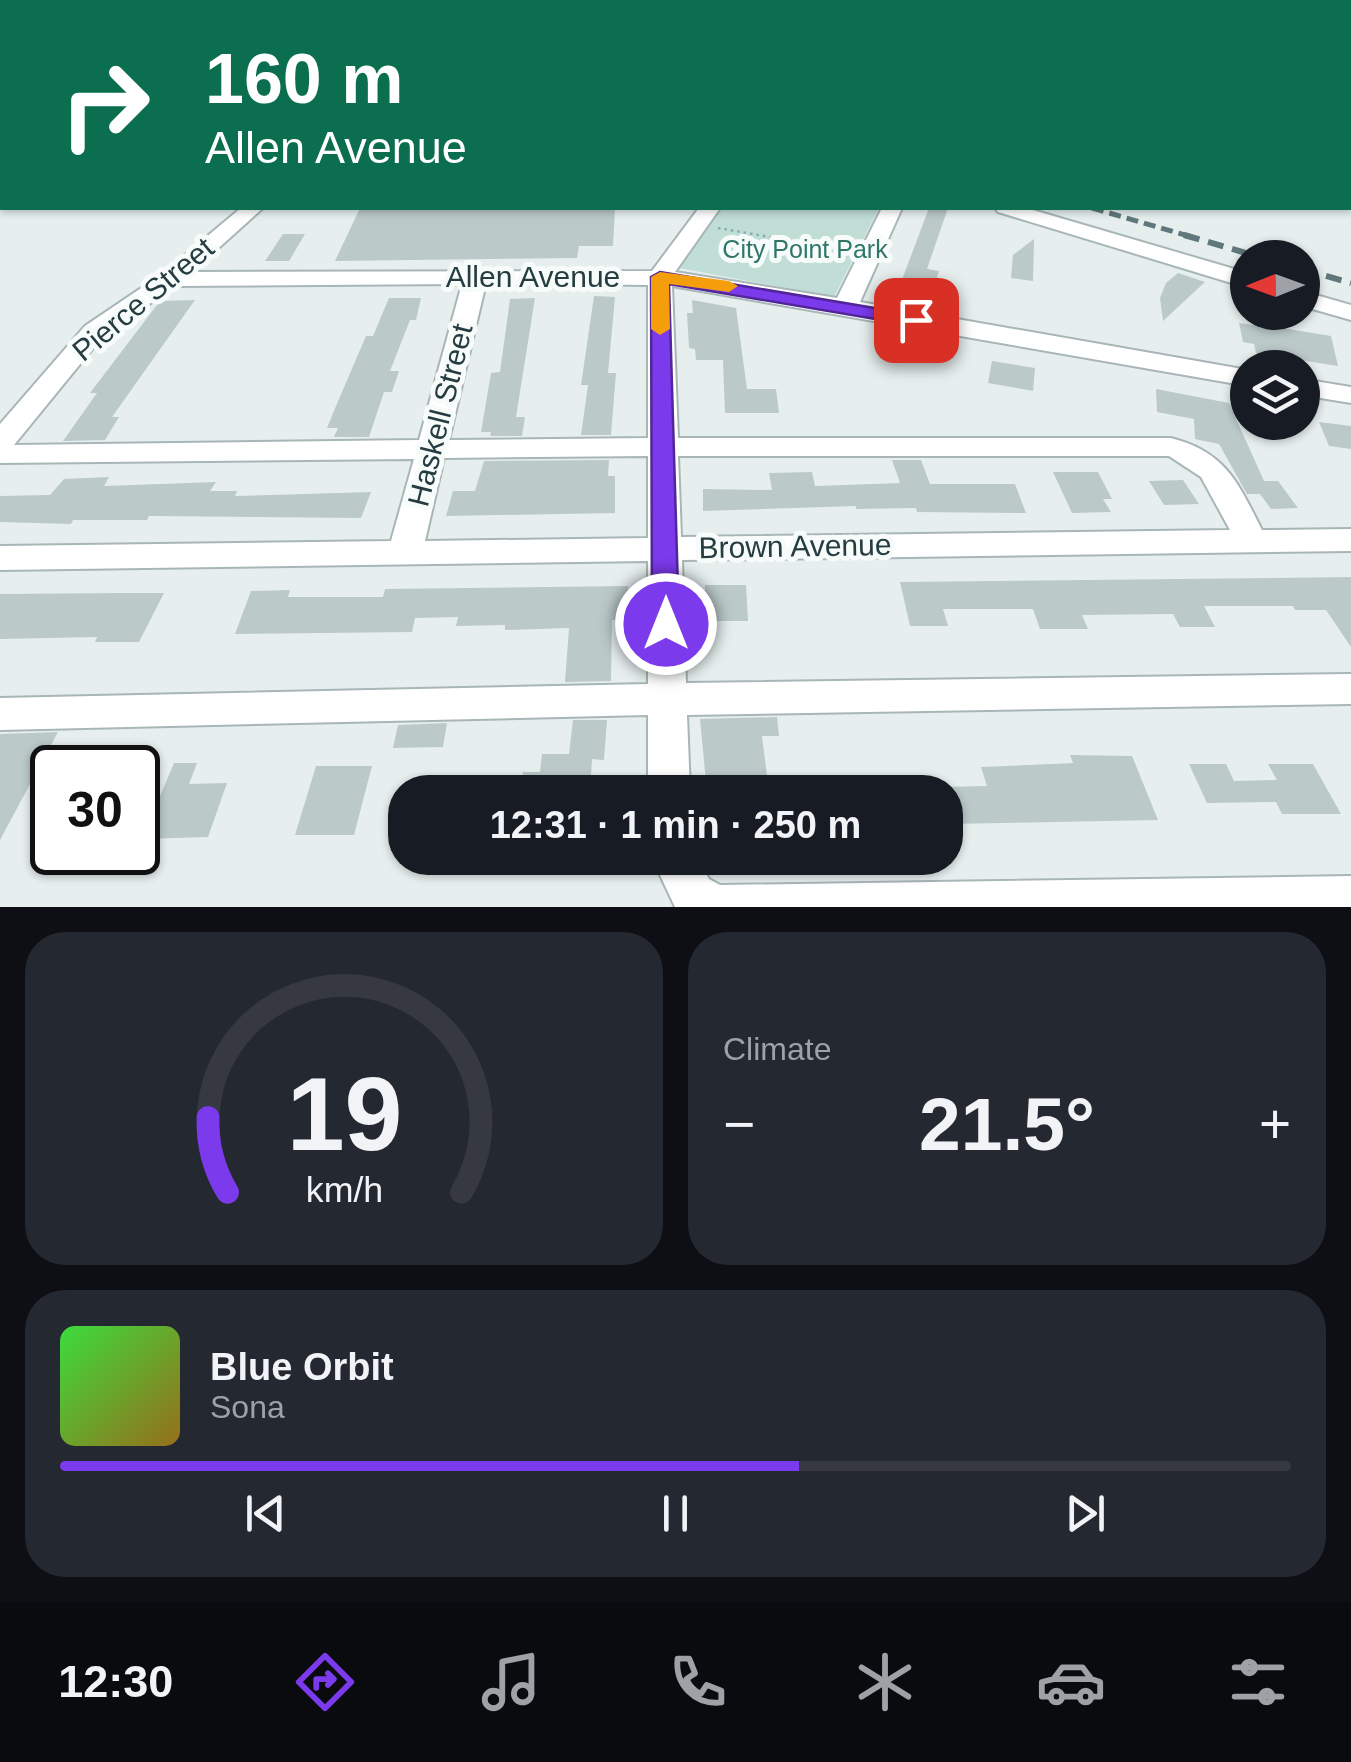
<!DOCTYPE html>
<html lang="en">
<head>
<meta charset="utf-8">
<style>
	:root { --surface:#171b24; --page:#242831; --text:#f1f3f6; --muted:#9ea1a6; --line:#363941; --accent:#7c3aed }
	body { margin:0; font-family:Arial,sans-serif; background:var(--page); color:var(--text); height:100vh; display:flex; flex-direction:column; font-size:38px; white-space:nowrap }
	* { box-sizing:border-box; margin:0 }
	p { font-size:32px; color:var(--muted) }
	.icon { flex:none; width:55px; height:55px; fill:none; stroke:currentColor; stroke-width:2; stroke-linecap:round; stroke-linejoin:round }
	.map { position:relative; height:907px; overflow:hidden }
	.panel { display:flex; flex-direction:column; gap:25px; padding:25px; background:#0d0f14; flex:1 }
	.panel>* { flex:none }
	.top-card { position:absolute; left:0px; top:0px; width:1352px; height:210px; box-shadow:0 2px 8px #0004; background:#0b6e4f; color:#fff; overflow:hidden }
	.needle { width:65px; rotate:269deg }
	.tools { position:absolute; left:1230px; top:240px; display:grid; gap:20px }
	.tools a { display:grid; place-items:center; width:90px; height:90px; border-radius:50%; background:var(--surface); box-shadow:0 2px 8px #0004; font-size:50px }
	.speed { position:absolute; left:30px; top:745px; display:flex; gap:20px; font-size:50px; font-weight:700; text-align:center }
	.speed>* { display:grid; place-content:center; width:130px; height:130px; border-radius:50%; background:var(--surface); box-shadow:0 2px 8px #0004; line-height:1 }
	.speed .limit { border:5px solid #111; border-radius:15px; background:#fff; color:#111 }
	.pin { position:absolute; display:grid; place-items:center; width:85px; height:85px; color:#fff; margin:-42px; border-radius:20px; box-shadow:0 5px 15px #0006 }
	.me { position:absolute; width:110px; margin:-55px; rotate:0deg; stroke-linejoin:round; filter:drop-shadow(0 0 8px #0008) }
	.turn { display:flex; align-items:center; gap:35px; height:210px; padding:0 40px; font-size:45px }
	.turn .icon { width:130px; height:130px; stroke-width:2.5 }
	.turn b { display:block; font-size:70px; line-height:85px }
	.big { font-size:75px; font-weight:700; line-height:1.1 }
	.panel .widget { flex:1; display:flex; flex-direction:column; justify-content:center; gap:15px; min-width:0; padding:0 35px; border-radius:40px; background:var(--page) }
	.panel .dial { align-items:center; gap:0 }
	.dial svg { height:260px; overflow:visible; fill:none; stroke:var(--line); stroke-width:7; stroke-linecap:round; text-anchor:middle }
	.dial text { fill:var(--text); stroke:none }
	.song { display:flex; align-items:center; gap:30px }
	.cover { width:120px; height:120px; border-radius:15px; background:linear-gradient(135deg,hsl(120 70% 55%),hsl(40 70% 35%)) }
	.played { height:10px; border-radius:5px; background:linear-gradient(90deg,var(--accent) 60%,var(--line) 60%) }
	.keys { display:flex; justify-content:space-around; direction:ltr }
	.heat { display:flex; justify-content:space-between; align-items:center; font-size:55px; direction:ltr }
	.panel .tiles { flex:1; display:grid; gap:25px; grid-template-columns:1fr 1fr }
	.widget:last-child { grid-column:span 2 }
	.trip { position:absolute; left:388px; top:775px; width:575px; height:100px; border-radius:40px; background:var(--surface); box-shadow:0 2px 8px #0004; font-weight:700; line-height:100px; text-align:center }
	.tab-bar { display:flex; height:160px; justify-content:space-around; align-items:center; background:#090b0e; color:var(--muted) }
	.tab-bar .icon { width:70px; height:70px }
	.tab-bar .on { color:var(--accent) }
	.tab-bar b { font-size:45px; color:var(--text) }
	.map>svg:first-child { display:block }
	.green { fill:#c0ded5 }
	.water { fill:#91acd1 }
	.building { fill:#bbc9c9 }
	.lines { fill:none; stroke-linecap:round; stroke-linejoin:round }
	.minor-casing { stroke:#a8b6b7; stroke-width:4 }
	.path { stroke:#88adb1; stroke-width:2.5; stroke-dasharray:2.5 4; stroke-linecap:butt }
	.minor { fill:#fff; fill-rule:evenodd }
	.rail-far2 { stroke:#60777c; stroke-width:4; stroke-dasharray:10 5; stroke-linecap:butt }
	.rail-far1 { stroke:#60777c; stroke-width:5; stroke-dasharray:12 6; stroke-linecap:butt }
	.rail { stroke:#60777c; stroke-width:6; stroke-dasharray:16 9; stroke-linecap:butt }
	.route { fill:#7c3aed; stroke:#51269a; stroke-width:2.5 }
	.slow { fill:#f59e0b }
	.labels { text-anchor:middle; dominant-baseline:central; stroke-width:10; stroke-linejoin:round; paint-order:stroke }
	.far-park-label { font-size:25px; fill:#307669; stroke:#f7fbfa }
	.street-label { font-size:30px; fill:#253c41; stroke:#f7fbfa }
</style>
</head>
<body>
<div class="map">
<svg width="1351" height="907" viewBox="0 0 1351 907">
	<rect width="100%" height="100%" fill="#e6efee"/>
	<path class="green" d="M715,208H879L834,297L674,267L673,262Z"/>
	<path class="water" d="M0,0H417L2,2L0,61Z"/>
	<g class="building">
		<path d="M360,208H615L613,246H579L577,258L335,261Z"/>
		<path d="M929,208H948L927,269L939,271L930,299L897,293Z"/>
		<path d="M283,234H305L289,261H265Z"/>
		<path d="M1034,239L1033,281L1011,278L1013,255Z"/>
		<path d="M1178,273L1205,282L1163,321L1160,298L1166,283Z"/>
		<path d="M594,296L615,297L608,373H616L611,435H581L588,385H581Z"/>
		<path d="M389,298H421L416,320H410L390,371H399L392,392H384L369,437H334L338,428H327L336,406L366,336H373Z"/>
		<path d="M535,298L516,417H525L522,436H490L491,432H481L491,373L500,372L510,299Z"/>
		<path d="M195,300L112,417H119L105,440L63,441L97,393H90L160,301Z"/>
		<path d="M692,300L736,308L747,389H776L779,413H725L723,360H696L695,349L689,348L687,313H693Z"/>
		<path d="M1264,312H1295L1282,328L1331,336L1338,366L1256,353L1254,344L1243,342L1239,323L1254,325Z"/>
		<path d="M992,361L1035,368L1033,391L988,383Z"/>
		<path d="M1156,389L1229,403L1264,481H1278L1298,508L1271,509L1260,494H1247L1219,444L1195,439L1194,419L1157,412Z"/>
		<path d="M1319,422L1351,426V449L1329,446Z"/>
		<path d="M609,460L608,476H615V513L446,516L453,491H475L484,461Z"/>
		<path d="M892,460H921L930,484H1015L1026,513L917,512L916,508L856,509V506L703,511V489L772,490L769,473L812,472L815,486L900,483Z"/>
		<path d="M1053,472H1098L1112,499H1103L1111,512L1072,513Z"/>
		<path d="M109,477L104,486L216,482L210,491H237L235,496L371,492L361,518L149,516L147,520H73L71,524L0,522V496L50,495L64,479Z"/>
		<path d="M1183,480L1199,504L1164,505L1149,481Z"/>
		<path d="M1351,577V647L1326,610H1295L1293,606H1204L1215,627H1180L1173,614L1082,615L1088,629H1040L1033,609H943L948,626H910L900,582Z"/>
		<path d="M705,585H746L748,621H706Z"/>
		<path d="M628,586L627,620H612L611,681L565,682L569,628L505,630V625L456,626L458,617L415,618L412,632L235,634L251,591L290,590L288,597H383L385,589Z"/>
		<path d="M122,593H164L139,642H95L97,637L0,639V594Z"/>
		<path d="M777,717L779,736H762L769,792H707L700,719Z"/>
		<path d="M573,720H607L604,760L592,759L590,792H520L523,772H540L542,754H569Z"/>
		<path d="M447,723L443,747L393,748L398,725Z"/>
		<path d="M58,732L0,840V734Z"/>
		<path d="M1070,755L1132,756L1158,820L945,824V787L987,786L981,767L1073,763Z"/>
		<path d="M174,763H197L189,784L227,783L208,837L142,839Z"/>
		<path d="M1189,764H1226L1234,781L1277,780L1268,764H1313L1341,814H1282L1276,802L1207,803Z"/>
		<path d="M316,766H372L354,835H295Z"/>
	</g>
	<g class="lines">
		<defs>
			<g id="minor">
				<rect x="1350" y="12" width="1" height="9"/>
				<path d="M2,85V95L0,96V86Z"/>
				<rect x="1350" y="181" width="1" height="12"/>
				<path d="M241,208H263L192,272L652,271L699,208H720L675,272L837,298L882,208H902L860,302L1248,370V386L672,286L678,438H1171C1226,452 1238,483 1262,530L1351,529V551L682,560L686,683L1351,674V704L687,715L690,792H648V715L0,730V698L648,684V561L0,570V546L391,541L414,459L0,463V424L85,326L162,274ZM486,283L648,285V438L449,440ZM462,284L419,440L14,445L103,336L175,286ZM648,456V538L425,541L444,458ZM678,456H1169L1201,477L1230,530L681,537Z"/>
				<path d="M995,208H1026L1248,273V288L998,212Z"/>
				<path d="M1302,291L1351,305V320L1302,306Z"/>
				<path d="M1302,379L1351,387V403L1302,395Z"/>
				<path d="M652,858H698L709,879L720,885L1351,876V907H675Z"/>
			</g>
		</defs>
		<use href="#minor" class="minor-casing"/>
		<path class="path" d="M718,228L787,240"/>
		<use href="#minor" class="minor"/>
		<g class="rail-far2">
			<path d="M1208,0L1214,2"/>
			<path d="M1255,0L1262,2"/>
		</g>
		<path class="rail-far1" d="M1092,208L1192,237"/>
		<g class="rail">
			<path d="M1184,235L1263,258"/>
			<path d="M1302,269L1351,283"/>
		</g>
	</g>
	<path class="route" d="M660,272L916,315L926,320L916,326L669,284L679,624L675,631H656L652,624L651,277Z"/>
	<path class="slow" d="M660,272L729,281L738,286L729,292L669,284L670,329L660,335L651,329V277Z"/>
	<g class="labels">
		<g class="far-park-label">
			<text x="805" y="249">City Point Park</text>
		</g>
		<g class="street-label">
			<text x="533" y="276">Allen Avenue</text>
			<text transform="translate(143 299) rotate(-40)">Pierce Street</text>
			<text transform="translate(440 415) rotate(-76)">Haskell Street</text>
			<text transform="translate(795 546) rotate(-1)">Brown Avenue</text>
		</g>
	</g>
</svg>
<div class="tools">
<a><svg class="needle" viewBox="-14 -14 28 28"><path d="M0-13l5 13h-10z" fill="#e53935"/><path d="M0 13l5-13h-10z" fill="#9ea1a6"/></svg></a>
<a><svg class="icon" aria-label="layers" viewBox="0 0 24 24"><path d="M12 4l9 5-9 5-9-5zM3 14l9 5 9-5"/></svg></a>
</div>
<div class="speed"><div class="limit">30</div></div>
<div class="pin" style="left:916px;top:320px;background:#d93025"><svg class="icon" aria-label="arrive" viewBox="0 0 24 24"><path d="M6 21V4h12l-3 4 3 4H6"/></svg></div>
<svg class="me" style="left:666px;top:624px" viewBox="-20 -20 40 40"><circle r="17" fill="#7c3aed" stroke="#fff" stroke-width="3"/><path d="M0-11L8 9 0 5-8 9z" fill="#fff"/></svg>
<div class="trip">12:31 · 1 min · 250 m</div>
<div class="top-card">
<div class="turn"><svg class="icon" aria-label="right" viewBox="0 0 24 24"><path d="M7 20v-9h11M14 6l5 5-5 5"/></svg><div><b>160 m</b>Allen Avenue</div></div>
</div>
</div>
<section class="panel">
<div class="tiles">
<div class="widget dial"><svg viewBox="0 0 100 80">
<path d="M14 69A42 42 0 1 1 86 69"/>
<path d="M14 69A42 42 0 0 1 8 46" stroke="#7c3aed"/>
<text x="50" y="56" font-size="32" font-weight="700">19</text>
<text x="50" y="72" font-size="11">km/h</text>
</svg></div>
<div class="widget"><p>Climate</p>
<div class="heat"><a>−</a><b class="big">21.5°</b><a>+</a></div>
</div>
<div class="widget">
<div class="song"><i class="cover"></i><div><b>Blue Orbit</b><p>Sona</p></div></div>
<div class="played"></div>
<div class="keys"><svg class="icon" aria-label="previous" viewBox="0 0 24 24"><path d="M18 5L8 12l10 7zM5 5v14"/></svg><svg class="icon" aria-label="pause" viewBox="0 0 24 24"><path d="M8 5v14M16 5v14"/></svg><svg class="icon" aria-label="next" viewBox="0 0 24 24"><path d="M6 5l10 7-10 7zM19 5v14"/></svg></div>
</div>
</div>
</section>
<nav class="tab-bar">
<b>12:30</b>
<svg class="icon on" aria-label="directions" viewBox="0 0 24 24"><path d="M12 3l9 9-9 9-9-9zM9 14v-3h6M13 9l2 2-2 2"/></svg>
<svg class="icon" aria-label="music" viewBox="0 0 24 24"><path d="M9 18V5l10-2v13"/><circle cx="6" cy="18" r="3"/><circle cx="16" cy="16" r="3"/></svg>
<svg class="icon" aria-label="phone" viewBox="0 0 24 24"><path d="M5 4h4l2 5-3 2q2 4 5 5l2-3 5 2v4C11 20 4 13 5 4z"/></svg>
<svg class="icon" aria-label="climate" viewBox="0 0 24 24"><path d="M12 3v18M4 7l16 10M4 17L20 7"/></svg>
<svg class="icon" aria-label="car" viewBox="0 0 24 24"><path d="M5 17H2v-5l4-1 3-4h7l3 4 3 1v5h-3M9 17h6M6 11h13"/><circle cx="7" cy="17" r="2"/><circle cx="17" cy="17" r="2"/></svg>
<svg class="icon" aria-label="filters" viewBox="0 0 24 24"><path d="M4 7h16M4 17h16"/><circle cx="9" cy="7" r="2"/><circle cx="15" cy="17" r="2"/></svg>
</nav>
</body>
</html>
